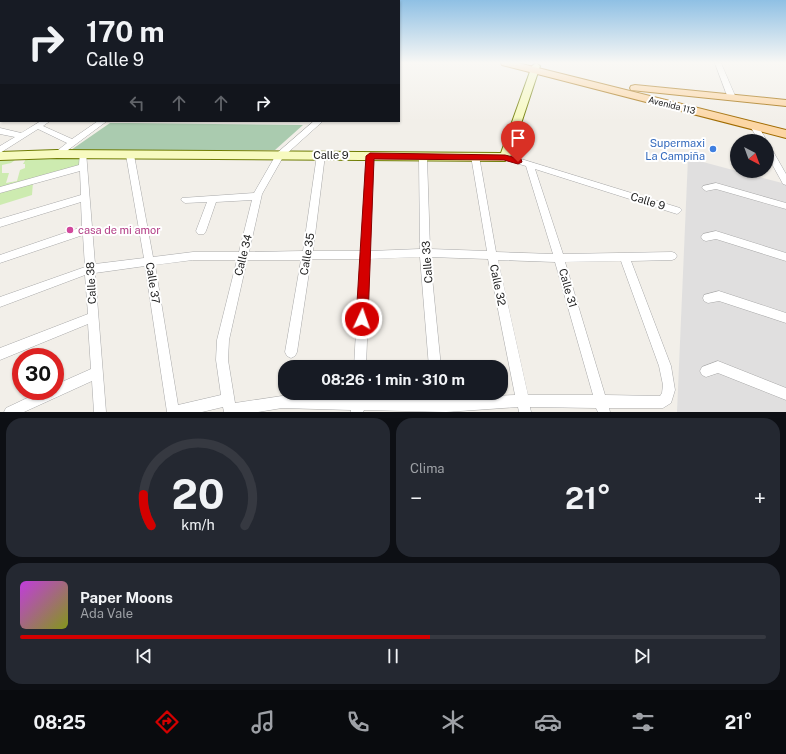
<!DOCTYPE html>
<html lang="es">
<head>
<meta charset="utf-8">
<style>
	:root { --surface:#171b24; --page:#242831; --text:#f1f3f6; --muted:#9ea1a6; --line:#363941; --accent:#d40000 }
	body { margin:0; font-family:"Public Sans",sans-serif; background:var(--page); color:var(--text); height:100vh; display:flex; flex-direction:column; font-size:15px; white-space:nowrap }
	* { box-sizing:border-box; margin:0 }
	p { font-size:13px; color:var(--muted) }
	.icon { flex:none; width:22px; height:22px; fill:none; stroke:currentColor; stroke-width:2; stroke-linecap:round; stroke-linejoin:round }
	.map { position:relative; height:412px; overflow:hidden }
	.side { display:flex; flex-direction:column; gap:6px; padding:6px; background:#0d0f14; flex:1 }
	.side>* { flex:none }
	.top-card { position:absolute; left:0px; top:0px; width:400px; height:122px; box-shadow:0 1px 3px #0004; background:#171b24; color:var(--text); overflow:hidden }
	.needle { width:26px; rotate:139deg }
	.controls { position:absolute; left:730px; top:134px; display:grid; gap:8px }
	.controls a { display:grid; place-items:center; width:44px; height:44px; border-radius:50%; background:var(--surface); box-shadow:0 1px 3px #0004; font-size:20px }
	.speed { position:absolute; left:12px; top:348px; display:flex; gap:8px; font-size:20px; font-weight:700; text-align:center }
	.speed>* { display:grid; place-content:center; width:52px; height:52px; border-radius:50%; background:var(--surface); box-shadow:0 1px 3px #0004; line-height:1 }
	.speed .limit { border:6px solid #d22; background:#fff; color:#111 }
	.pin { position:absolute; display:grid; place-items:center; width:34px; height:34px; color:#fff; margin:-41px -17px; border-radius:50% 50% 50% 0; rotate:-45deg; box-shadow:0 0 4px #0007 }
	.pin .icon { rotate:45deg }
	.me { position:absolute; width:44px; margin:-22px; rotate:3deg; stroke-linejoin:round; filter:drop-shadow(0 0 3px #0008) }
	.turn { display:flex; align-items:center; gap:14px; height:84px; padding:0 20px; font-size:18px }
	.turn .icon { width:52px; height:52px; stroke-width:2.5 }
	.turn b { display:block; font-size:28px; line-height:34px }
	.lanes { display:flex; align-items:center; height:38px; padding:0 20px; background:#0003; justify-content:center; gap:20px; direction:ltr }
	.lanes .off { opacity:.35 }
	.big { font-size:30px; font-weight:700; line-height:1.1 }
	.side .card { flex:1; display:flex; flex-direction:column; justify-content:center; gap:6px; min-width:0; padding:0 14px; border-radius:16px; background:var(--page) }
	.side .dial { align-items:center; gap:0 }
	.dial svg { height:104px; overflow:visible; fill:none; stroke:var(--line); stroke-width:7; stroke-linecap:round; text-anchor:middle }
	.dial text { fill:var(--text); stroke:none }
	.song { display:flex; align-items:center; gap:12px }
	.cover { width:48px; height:48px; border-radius:6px; background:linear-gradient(135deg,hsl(290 70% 55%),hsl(70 70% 35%)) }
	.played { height:4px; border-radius:2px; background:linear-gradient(90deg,var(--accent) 55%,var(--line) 55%) }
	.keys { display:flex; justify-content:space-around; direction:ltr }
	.heat { display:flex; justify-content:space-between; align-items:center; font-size:22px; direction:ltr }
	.side .tiles { flex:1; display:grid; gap:6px; grid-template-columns:1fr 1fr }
	.card:last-child { grid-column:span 2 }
	.trip { position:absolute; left:278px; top:360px; width:230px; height:40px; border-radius:16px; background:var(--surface); box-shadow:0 1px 3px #0004; font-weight:700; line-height:40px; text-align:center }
	.tabs { display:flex; height:64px; justify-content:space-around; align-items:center; background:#090b0e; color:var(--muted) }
	.tabs .icon { width:28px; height:28px }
	.tabs .selected { color:var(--accent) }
	.tabs b { font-size:18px; color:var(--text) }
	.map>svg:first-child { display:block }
	.residential { fill:#e0dfdf }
	.grass { fill:#cdebb0; fill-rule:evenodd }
	.cemetery { fill:#aacbaf }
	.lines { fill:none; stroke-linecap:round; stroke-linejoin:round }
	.street-casing { stroke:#a9a9a9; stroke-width:1 }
	.secondary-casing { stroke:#707d05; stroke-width:2 }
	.primary-casing { stroke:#a06b00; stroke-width:2 }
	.street { fill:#fff; fill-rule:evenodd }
	.secondary { fill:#f7fabf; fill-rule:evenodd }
	.primary { fill:#fcd6a4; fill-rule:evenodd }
	.route { fill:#d40000; stroke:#8a0000 }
	.shop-dot { fill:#3f7fe0; stroke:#fff; stroke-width:1.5 }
	.hotel-dot { fill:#d1479c; stroke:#fff; stroke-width:1.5 }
	.labels { text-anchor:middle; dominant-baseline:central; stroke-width:4; stroke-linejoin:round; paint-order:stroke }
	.far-street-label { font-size:9px; fill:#222; stroke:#fff }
	.shop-label { font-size:11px; fill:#366cbe; stroke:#fff; text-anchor:end }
	.street-label { font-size:11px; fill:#222; stroke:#fff }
	.hotel-label { font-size:11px; fill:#b23c85; stroke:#fff; text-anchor:start }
</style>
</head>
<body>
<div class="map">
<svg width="786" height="412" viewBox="0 0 786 412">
	<rect width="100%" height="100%" fill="#f2efe9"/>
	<path class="residential" d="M688,158L786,184V412H677Z"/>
	<g class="grass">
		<path d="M82,154L84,165L0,189V156ZM26,159L23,164H25V168L20,170L17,181L6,183L9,173H2V165L11,163L15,160Z"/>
		<path d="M33,182L32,195L0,205V190Z"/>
	</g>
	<path class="cemetery" d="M110,123H128L303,125L275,150H71Z"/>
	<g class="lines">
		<defs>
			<g id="street">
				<path d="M715,63H721L736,98L735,100H732L728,98Z"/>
				<path d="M41,121H50L43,126L72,139L98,121H107L60,156H54L53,154L67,143L38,129L0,153V146L15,137L0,134V128L21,133Z"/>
				<path d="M314,121H323L283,157L262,194L249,252L303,251L317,155L321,152L325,155L313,251H361L366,156L370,153L374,156L370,251L420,249L419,158L423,155L427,158L430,249L487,251L471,156L475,153L479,156L496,252L553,254L526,166L502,159L501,157L505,154L680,208L682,210L680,212L677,214L535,169L563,254L672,252L675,253L677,256L675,259L672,260L631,261L671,366L675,390L671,403L663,408H609L610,412H598L596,408L530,407L531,412H519L518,407L446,412L364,410L363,412H351V410L282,408L258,412H224L223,407L202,412H167L145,266L95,273L106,412H94L92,381L24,412H4L6,408L42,391H55V385L91,369L88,324L0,360V348L88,314L85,275L0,307V297L85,267L83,235L0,263V255L82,227L81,202L0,227V219L81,195L80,171L0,193V187L79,165L80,152H86L95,264L144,258L126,155L130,152L134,155L153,257L193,252H239L252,200L216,202L206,231L204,234H198L196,231L207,202L185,203L181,200L182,198L254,193L277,153ZM420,257L429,367H441L430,257L488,259L515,395L445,398L444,393H432V399L365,397V393H353L352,397L282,396L235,403L228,360L229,340L247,260H301L285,352L287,356L291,358L295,356L297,352L311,259H360L354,367H366L370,259ZM193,260H237L217,340L216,360L221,395L178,405L155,265ZM498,260L555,262L593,395H528ZM621,261L659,366L663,385L662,393L660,396L605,395L565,262Z"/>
				<path d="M751,124H757L767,141H759L750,126Z"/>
				<path d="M767,145L770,146L786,174V185L783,184L767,155Z"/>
				<path d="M716,183L786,203V209L716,189L706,191L702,188L703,186Z"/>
				<path d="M716,231L786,253V261L716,239L706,241L703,240L701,237L703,234Z"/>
				<path d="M719,291L786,313V323L719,301L708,303L704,301L703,298L704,295Z"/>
				<path d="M718,361L786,388V400L718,373L706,377L702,375L700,371L702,367Z"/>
			</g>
			<path id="secondary" d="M536,63L540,66L510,157L505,161L57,158L0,160V152L57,150L501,153L532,66Z"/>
			<g id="primary">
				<path d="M501,63H518L786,130V138L502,65Z"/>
				<path d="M635,85L786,100V106L631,90L630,88L631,86Z"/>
			</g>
		</defs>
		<use href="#street" class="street-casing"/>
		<use href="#secondary" class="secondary-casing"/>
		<use href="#primary" class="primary-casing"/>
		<use href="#street" class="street"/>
		<use href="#secondary" class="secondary"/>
		<use href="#primary" class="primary"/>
	</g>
	<linearGradient id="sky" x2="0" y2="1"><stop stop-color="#8fc0e4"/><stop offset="0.52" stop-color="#f9f8f5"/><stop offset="1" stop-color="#f9f8f5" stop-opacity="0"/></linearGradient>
	<rect width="786" height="121" fill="url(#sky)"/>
	<path class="route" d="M370,153L505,155L521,159L522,162L518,164L504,160L374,159L368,319L366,323L362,324L358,323L356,319L366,156Z"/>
	<circle class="shop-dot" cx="713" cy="149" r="4"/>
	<circle class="hotel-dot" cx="70" cy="230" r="4"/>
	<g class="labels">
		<g class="far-street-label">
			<text transform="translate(672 105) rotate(14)">Avenida 113</text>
		</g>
		<g class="shop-label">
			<text x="705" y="143">Supermaxi<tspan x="705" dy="13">La Campiña</tspan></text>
		</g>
		<g class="street-label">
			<text x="331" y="155">Calle 9</text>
			<text transform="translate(648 201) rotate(17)">Calle 9</text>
			<text transform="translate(307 254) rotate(-81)">Calle 35</text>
			<text transform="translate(243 255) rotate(-76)">Calle 34</text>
			<text transform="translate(427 262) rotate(-94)">Calle 33</text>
			<text transform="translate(91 283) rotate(-93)">Calle 38</text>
			<text transform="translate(153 283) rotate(81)">Calle 37</text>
			<text transform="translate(498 285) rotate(78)">Calle 32</text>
			<text transform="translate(568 288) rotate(74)">Calle 31</text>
		</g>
		<g class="hotel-label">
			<text x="78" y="230">casa de mi amor</text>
		</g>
	</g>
</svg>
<div class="controls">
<a><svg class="needle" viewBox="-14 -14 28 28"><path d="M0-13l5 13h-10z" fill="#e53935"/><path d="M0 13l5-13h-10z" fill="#9ea1a6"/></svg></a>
</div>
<div class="speed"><div class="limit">30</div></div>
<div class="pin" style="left:518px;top:162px;background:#d93025"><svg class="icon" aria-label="arrive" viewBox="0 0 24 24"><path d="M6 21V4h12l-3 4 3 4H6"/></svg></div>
<svg class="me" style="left:362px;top:319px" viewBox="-20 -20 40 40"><circle r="17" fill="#d40000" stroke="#fff" stroke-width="3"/><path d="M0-11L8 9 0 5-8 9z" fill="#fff"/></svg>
<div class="trip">08:26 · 1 min · 310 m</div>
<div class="top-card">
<div class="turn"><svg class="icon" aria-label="right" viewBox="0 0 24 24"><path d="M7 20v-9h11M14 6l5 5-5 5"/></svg><div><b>170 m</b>Calle 9</div></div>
<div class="lanes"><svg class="icon off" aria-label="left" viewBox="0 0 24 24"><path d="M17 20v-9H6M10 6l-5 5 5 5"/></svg><svg class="icon off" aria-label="ahead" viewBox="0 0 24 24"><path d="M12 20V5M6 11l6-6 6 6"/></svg><svg class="icon off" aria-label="ahead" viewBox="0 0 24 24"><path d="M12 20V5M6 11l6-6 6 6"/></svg><svg class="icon" aria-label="right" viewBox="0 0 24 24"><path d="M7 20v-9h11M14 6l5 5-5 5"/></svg></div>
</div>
</div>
<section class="side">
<div class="tiles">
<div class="card dial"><svg viewBox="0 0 100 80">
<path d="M14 69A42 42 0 1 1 86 69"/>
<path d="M14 69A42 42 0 0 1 8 45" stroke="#d40000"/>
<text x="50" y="56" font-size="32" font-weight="700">20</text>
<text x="50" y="72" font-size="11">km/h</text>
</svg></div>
<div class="card"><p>Clima</p>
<div class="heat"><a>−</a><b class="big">21°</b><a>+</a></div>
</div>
<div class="card">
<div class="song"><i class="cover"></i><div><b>Paper Moons</b><p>Ada Vale</p></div></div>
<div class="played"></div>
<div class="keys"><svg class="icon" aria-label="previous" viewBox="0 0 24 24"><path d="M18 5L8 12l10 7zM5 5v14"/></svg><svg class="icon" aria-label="pause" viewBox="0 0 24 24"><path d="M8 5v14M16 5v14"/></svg><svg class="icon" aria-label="next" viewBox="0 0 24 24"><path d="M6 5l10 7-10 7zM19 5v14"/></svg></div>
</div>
</div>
</section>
<nav class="tabs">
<b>08:25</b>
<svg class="icon selected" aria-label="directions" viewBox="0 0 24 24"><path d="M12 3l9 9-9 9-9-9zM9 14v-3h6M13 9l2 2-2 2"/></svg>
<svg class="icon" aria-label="music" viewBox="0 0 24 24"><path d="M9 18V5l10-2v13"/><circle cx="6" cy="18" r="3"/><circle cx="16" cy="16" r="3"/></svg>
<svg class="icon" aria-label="phone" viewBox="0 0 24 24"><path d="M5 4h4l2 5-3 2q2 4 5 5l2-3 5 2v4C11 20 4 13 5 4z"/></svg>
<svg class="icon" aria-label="climate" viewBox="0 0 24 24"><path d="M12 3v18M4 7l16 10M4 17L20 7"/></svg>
<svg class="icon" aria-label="car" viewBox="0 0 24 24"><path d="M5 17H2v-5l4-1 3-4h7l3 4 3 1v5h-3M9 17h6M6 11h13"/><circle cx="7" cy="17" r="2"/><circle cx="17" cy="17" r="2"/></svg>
<svg class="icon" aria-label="filters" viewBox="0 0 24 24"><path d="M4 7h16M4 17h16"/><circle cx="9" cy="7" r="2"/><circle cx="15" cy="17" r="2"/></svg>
<b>21°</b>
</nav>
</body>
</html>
